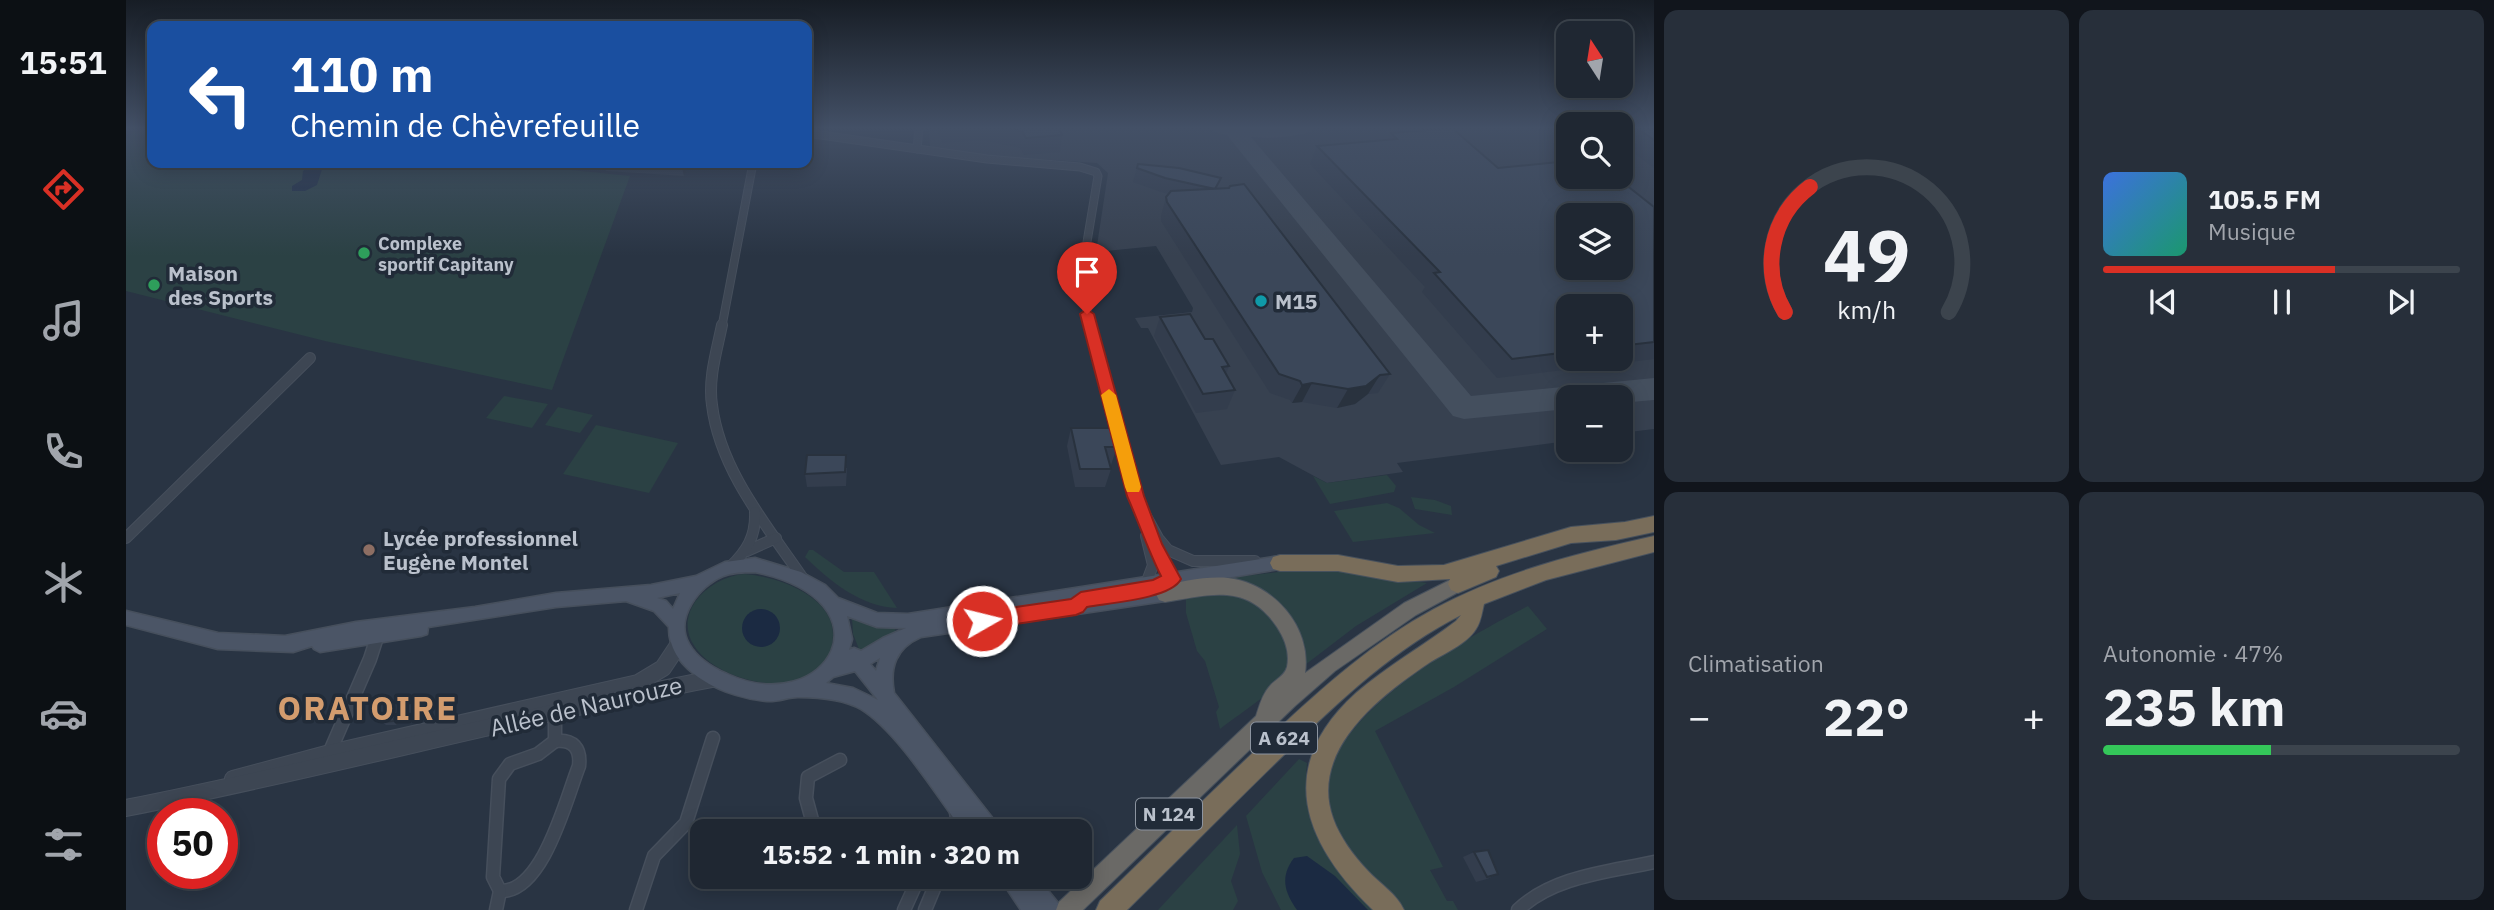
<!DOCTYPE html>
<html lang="fr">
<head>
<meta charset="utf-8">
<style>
	:root { --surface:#1f2732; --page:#272f3a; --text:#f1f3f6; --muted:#a1a5ac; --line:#3c444d; --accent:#d93025 }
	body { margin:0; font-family:"IBM Plex Sans",sans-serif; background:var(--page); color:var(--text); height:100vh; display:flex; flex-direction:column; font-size:26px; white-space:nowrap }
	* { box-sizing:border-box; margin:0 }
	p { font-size:23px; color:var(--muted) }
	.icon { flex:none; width:38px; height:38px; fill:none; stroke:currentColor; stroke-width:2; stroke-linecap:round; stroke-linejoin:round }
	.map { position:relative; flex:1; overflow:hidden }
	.sheet { display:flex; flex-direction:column; gap:10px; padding:10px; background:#11151c; width:840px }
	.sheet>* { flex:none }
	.banner { position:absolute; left:21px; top:21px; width:665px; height:147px; border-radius:14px; box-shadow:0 4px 18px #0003,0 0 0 2px var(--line); background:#1a4fa0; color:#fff; overflow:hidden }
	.needle { width:46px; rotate:348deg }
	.buttons { position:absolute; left:1430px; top:21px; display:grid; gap:14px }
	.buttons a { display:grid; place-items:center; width:77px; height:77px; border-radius:14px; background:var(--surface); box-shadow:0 4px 18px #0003,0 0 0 2px var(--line); font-size:35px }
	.speed { position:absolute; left:21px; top:798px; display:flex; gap:14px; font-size:35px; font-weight:700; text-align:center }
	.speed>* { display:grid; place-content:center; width:91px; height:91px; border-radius:50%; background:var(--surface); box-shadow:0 4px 18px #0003,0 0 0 2px var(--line); line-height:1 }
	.speed .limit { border:10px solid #d22; background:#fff; color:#111 }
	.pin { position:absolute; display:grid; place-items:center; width:60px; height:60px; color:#fff; margin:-72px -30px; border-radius:50% 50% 50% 0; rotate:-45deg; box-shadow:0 0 7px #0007 }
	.pin .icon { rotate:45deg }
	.me { position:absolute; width:77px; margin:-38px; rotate:82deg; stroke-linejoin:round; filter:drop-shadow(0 0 5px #0008) }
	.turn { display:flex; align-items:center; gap:24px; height:147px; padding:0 28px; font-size:32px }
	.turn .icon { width:91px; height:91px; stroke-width:2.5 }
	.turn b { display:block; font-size:49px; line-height:60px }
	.big { font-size:52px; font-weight:700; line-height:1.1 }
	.sheet .card { flex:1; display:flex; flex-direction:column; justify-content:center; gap:10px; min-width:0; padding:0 24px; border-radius:14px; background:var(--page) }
	.sheet .dial { align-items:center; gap:0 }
	.dial svg { height:182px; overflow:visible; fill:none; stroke:var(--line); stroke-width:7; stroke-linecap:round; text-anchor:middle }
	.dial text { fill:var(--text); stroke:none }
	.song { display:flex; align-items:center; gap:21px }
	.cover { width:84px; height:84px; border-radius:10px; background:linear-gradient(135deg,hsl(220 70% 55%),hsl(160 70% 35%)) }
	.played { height:7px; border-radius:4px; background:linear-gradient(90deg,var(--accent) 65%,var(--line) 65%) }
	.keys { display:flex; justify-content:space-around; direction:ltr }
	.heat { display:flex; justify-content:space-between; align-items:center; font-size:38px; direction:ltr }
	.charge { height:10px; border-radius:5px; background:linear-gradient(90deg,#34c759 47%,var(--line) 0) }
	.sheet .tiles { flex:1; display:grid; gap:10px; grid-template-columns:repeat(2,1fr) }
	.trip { position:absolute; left:564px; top:819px; width:402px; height:70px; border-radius:14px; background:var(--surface); box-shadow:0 4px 18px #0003,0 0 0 2px var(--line); font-weight:700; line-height:70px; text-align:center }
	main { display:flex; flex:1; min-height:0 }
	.tabs { display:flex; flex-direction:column; width:126px; justify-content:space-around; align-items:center; background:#0c1014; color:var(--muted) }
	.tabs .icon { width:49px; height:49px }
	.tabs .active { color:var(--accent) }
	.tabs b { font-size:32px; color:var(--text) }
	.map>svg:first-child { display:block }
	.airport { fill:#374150; fill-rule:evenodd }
	.green { fill:#2b4144 }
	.water { fill:#1b2a42 }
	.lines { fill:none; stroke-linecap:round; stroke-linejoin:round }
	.taxiway { fill:#444f5e; fill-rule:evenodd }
	.minor-far2-casing { stroke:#464f5c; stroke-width:9 }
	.minor-far1-casing { stroke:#464f5c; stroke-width:12 }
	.minor-casing { stroke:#464f5c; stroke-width:15 }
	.tertiary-casing { stroke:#464f5c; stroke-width:18 }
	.secondary-casing { stroke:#464f5c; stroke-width:3 }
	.trunk-casing { stroke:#47515d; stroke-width:2 }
	.motorway-casing { stroke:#47515d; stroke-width:2 }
	.minor-far2 { stroke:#3d4653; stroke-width:7 }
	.minor-far1 { stroke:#3d4653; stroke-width:10 }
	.minor { stroke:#3d4653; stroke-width:12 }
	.tertiary { stroke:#3d4653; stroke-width:16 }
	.secondary { fill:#4b5566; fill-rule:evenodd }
	.trunk { fill:#6a6966; fill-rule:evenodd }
	.motorway { fill:#796d5a; fill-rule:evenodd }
	.wall { fill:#333d4d; fill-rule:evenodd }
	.shaded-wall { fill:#29323e }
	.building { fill:#3b4759; stroke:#29323e; stroke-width:2; fill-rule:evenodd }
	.route { fill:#d93025; stroke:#8d1f18; stroke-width:2 }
	.slow { fill:#f59e0b }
	.leisure-dot { fill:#2e9e5b; stroke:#212b38; stroke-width:2.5 }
	.culture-dot { fill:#0f9aa8; stroke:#212b38; stroke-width:2.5 }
	.education-dot { fill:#8d6e63; stroke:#212b38; stroke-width:2.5 }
	.labels { text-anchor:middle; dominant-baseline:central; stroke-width:7; stroke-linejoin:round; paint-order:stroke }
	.far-poi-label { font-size:18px; font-weight:bold; fill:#bac1cc; stroke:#212b38; text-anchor:start }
	.shield { fill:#212b38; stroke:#8c94a0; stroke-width:2 }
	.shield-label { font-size:19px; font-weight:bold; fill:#bac1cc }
	.poi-label { font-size:21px; font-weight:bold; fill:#bac1cc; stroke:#212b38; text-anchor:start }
	.near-street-label { font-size:24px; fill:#bac1cc; stroke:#212b38 }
	.near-district-label { font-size:33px; font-weight:bold; letter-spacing:2px; fill:#d39c6e; stroke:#212b38 }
</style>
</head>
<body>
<main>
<nav class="tabs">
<b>15:51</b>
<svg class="icon active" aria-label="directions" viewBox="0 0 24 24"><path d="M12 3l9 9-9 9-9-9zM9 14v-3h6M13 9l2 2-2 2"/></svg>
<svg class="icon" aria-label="music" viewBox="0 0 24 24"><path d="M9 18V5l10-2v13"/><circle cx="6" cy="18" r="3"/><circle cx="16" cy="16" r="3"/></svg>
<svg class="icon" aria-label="phone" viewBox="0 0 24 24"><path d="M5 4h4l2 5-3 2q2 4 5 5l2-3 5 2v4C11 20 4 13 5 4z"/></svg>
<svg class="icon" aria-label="climate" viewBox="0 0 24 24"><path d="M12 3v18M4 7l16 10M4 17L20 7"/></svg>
<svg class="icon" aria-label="car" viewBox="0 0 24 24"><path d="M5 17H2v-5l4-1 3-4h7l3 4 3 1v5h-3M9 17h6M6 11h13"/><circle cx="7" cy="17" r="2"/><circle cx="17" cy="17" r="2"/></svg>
<svg class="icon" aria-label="filters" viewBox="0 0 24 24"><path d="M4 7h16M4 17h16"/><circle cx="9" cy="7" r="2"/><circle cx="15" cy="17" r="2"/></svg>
</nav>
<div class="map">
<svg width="1528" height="910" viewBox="0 0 1528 910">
	<rect width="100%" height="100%" fill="#293443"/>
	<path class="airport" d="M803,128H1442V177H1494L1495,128H1528V429L1495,433L1494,397H1442V441L1271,463L1277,472L1201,483L1153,457L1095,465L1022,328H1015L1009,318L1066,312L1067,308L1030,246L970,252L982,173L971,163L864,156L804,147ZM1442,215H1494V268H1442ZM1442,306H1494V359H1442Z"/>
	<g class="green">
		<path d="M13,128H26V163H377L504,176L426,390L199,341L0,291V138Z"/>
		<path d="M378,396L422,404L406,428L360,418Z"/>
		<path d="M432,407L467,415L454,433L419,425Z"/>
		<path d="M470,425L552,443L523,493L437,474Z"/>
		<path d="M1261,475L1270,486L1268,492L1204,504L1187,476L1201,483Z"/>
		<path d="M1285,497L1309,500L1325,506L1326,515L1289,509Z"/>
		<path d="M1261,503L1273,508L1293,525L1309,533L1227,542L1208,511Z"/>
		<path d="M683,550H687L718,572H748L771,608C735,607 704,581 679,557Z"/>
		<path d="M1177,569H1208L1301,583L1230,626L1179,665L1176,650L1161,617L1086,580Z"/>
		<path d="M618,574C650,576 708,596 707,635C705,727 523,672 569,602C580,586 599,576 618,574Z"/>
		<path d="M1097,590C1107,594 1119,597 1128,602C1149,616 1176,652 1157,676C1142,697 1114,713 1094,729L1090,712L1093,707L1079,661L1071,651L1060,613V595Z"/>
		<path d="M1402,606L1421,629L1328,687L1249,731L1317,867L1304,870L1321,901H1327L1332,910H1279C1250,884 1210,847 1201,808C1183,723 1340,638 1402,606Z"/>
		<path d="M726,618L747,625L768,627L770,632L735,654L727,634Z"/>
		<path d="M1173,759L1181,763C1173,832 1211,865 1255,910H1155L1136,872L1120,816Z"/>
		<path d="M1111,825L1114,854L1105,881L1112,901L1107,910H1032Z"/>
	</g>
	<g class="water">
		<path d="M186,163H198L191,185L179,191H166V186L176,180L177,171Z"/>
		<circle cx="635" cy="628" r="19"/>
		<path d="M1181,856L1209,876L1242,910H1171C1158,892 1154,876 1168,858Z"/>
	</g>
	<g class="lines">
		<path class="taxiway" d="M1085,128H1188L1185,132C1166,137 1145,139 1125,137L1345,396L1528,378V400L1494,403V397H1442V409L1338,419L1327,416L1101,135L1088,132Z"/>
		<defs>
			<g id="minor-far2">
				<path d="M681,133L861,159L954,167L970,172L972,176L954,284L965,326"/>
				<path d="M791,149L793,128"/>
				<path d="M596,326L627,163"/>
			</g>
			<g id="minor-far1">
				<path d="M596,325C591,350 582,378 586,405C594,471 642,527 678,580"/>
				<path d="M965,325L1009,496L1032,538L1042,550L1067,561H1129"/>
				<path d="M1024,530L1028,545L1046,579L1044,581"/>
				<path d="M1020,536L1027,565L1021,581"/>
				<path d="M0,538L184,358"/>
				<path d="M621,551L650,538"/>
				<path d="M604,567C621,551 630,536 629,512"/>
			</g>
			<g id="minor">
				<path d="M1043,582L1045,580"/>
				<path d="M202,756L244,659L253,631"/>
				<path d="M830,812L833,831"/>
				<path d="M689,831L680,798L682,777L714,760"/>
				<path d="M374,891C417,893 440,799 453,766C455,748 447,739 429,741"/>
				<path d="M370,910L374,891L367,877L373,779L384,764L412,754L429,741V710"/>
				<path d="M510,910L528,856L560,823L587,738"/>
				<path d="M778,910L793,877"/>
				<path d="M799,910L809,886L818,877"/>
				<path d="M1392,910C1427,876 1483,872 1528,862"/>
			</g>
			<g id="tertiary">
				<path d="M107,779L204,753L512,683L537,668L553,644"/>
				<path d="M0,808C198,769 393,716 591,678"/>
			</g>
			<g id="secondary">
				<path d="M1154,556L1159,558L1162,563L1159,568L1040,588L1045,589L1047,594L1045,599L1039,601L795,637C770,648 763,667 768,693L871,824L874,831H837C811,796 771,731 735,709C717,699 692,697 672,697C662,697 652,702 641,701C602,698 542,673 543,627L528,611L500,601L430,607L302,627L301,634L295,636L194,652L188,649L186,646L167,652L92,649L0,625V611L92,633L159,636L230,622L349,607L430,593L525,585L570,576L599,562L629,558L675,572L699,585L712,598L751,613L782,614ZM629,572C769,601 702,720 601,674C587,668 571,658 563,644C548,618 573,586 597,576C607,572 618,572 629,572ZM554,593L547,609L540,601L531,598ZM721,616L751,627L780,628L757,638L735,651L728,648L723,650L726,639ZM754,658L750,671L744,664ZM729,671L752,700L727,688L700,683L707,677Z"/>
				<path d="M873,877H911L932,903L935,910H895Z"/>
			</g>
			<path id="trunk" d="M1332,576L1338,579L1341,584L1338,589L1290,615L1209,671L1169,706L957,910H930L933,902L1130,716C1133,707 1136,695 1143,687C1149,679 1158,677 1161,667C1164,653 1159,639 1151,627C1121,582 1084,595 1039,602L1033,600L1030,594L1033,588C1053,581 1081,576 1102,578C1147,583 1186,627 1179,673L1278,603Z"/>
			<g id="motorway">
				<path d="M1528,516V532L1490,540L1445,543L1370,566L1373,571L1370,577L1332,593L1325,590L1322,584L1324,579L1272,582L1212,571H1154L1147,569L1144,563L1147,557L1154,555H1212L1272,566L1318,565L1445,527L1499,522Z"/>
				<path d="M1528,536V552L1420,580L1358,604C1356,612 1355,622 1350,629C1341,644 1317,654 1303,663C1254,696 1183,750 1207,818C1214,838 1228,856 1242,871C1254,884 1271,894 1278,910H1247C1177,843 1148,767 1230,693C1261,666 1297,646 1330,621L1335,615C1270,648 1216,698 1164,749C1109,802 1056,856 1001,910H970L974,901C1032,845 1090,787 1149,732C1198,686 1249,641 1308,609C1376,572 1453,553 1528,536Z"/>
			</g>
		</defs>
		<use href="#minor-far2" class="minor-far2-casing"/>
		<use href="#minor-far1" class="minor-far1-casing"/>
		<use href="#minor" class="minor-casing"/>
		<use href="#tertiary" class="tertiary-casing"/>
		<use href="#secondary" class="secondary-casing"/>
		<use href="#trunk" class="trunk-casing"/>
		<use href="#motorway" class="motorway-casing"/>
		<use href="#minor-far2" class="minor-far2"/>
		<use href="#minor-far1" class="minor-far1"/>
		<use href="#minor" class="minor"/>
		<use href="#tertiary" class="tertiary"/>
		<use href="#secondary" class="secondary"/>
		<use href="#trunk" class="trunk"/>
		<use href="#motorway" class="motorway"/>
	</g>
	<g class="wall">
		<path d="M811,128H933L936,135L934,152L898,155L894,148L857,140L816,143Z"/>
		<path d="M1494,128H1528V168L1497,145L1494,146Z"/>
		<path d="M1265,133L1372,168L1528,207V359L1371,378L1296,292L1299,287L1184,164L1191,146L1262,140ZM1442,306H1494V359H1442Z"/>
		<path d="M478,163H565L558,176L480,171Z"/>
		<path d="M1012,164L1092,189L1103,188L1104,186L1264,374L1252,393L1242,394L1229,404L1211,408L1176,402L1166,403L1164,400L1144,393L1035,221V216L1040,197L1043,194L1035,192L1007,182Z"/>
		<path d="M1034,317L1079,339L1103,366L1100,374L1109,390L1101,409L1070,413L1028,336Z"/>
		<path d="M945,428L991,447L985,465H984L985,469L979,487H949L941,446Z"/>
		<path d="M721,468L720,486L681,487L679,474Z"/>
		<path d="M271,711L275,714L271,725H260L256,722Z"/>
		<path d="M1348,852L1372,874L1361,879L1350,882L1337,857Z"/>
	</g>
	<g class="shaded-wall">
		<path d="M1503,128H1509L1497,145L1494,146V129Z"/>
		<path d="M555,163H565L558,176Z"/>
		<path d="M1254,375L1242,394L1229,404L1211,408L1222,389Z"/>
		<path d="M1186,383L1176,402L1166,403L1176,385Z"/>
		<path d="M271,711L275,714L271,725L267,721Z"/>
	</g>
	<g class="building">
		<path d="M884,128H933L936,135L900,138L896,131Z"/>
		<path d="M1326,128L1372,168L1442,161V177H1490L1528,207V342L1494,346V306H1442V352L1386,359L1308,273L1314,272L1191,146L1271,139L1265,133ZM1442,215H1494V268H1442Z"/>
		<path d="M1511,128H1528V140Z"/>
		<path d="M1012,164L1053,168L1095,178L1089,189L1039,178L1011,168Z"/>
		<path d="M1118,184L1264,374L1254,375L1240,386L1222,389L1186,383L1176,385L1174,381L1153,374L1041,202L1040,197L1045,191L1103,188L1104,186Z"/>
		<path d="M1064,314L1079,339H1087L1103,366L1096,367L1109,390L1077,394L1034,317Z"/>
		<path d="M945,428H985L991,447H979L985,469H954Z"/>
		<path d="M681,455H720L719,472L679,474Z"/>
		<path d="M260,711H271L267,721L256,722Z"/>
		<path d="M1362,850L1372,874L1361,877L1348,852Z"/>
	</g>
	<linearGradient id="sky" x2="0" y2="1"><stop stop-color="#171d25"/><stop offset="0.5" stop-color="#435066"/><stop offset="1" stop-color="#435066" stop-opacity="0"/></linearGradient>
	<rect width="1528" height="256" fill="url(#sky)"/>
	<path class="route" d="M961,309L968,314L1018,496L1036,544L1055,579C1045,599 982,603 961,607L957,612L950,615L856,629L849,627L847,621L849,615L856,612L945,599L955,592L1027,580L1035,576C1022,550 1013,523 1001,496L954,314Z"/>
	<path class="slow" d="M983,389L990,395L1015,487L1013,492H1001L999,487L975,395Z"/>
	<g class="leisure-dot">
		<circle cx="238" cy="253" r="7"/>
		<circle cx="28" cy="285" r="7"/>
	</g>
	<circle class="culture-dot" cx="1135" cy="301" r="7"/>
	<circle class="education-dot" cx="243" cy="550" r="7"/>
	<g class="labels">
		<g class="far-poi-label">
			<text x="252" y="243">Complexe<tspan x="252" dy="21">sportif Capitany</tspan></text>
		</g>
		<g class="shield">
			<rect x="1125" y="722.5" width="66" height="31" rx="5"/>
			<rect x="1010" y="798.5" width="66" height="31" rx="5"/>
		</g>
		<g class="shield-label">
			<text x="1158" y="738">A 624</text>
			<text x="1043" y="814">N 124</text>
		</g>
		<g class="poi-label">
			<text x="42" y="273">Maison<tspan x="42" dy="24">des Sports</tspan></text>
			<text x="1149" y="301">M15</text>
			<text x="257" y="538">Lycée professionnel<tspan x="257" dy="24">Eugène Montel</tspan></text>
		</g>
		<g class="near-street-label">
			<text transform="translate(460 706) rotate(-13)">Allée de Naurouze</text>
		</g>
		<g class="near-district-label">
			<text x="242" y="707">ORATOIRE</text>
		</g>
	</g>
</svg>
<div class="buttons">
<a><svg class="needle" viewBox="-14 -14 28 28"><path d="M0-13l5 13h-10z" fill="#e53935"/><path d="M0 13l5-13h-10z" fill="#a1a5ac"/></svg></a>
<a><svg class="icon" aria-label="search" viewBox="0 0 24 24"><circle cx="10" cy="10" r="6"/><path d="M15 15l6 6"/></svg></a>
<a><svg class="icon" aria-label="layers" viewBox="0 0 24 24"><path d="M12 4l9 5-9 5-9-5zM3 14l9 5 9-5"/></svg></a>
<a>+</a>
<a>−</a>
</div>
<div class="speed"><div class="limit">50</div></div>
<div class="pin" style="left:961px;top:314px;background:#d93025"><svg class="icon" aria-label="arrive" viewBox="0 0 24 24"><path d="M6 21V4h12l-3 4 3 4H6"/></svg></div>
<svg class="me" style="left:856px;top:621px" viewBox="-20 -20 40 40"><circle r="17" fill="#d93025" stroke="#fff" stroke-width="3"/><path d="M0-11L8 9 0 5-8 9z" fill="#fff"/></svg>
<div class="trip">15:52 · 1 min · 320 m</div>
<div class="banner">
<div class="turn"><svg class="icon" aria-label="left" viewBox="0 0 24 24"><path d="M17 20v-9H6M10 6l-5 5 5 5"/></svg><div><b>110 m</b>Chemin de Chèvrefeuille</div></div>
</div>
</div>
<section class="sheet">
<div class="tiles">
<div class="card dial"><svg viewBox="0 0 100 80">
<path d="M14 69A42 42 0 1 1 86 69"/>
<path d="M14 69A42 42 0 0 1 25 14" stroke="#d93025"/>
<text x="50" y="56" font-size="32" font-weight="700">49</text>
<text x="50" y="72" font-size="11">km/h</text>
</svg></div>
<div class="card">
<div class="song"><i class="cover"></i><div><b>105.5 FM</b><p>Musique</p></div></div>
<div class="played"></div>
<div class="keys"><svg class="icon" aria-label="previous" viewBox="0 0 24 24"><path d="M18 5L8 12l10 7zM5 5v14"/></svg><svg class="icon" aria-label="pause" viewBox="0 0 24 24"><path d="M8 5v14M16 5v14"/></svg><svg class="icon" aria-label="next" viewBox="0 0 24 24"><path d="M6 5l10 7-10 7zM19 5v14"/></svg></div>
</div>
<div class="card"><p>Climatisation</p>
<div class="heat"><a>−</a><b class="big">22°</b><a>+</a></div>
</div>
<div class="card"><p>Autonomie · 47%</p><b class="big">235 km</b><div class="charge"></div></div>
</div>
</section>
</main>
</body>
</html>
